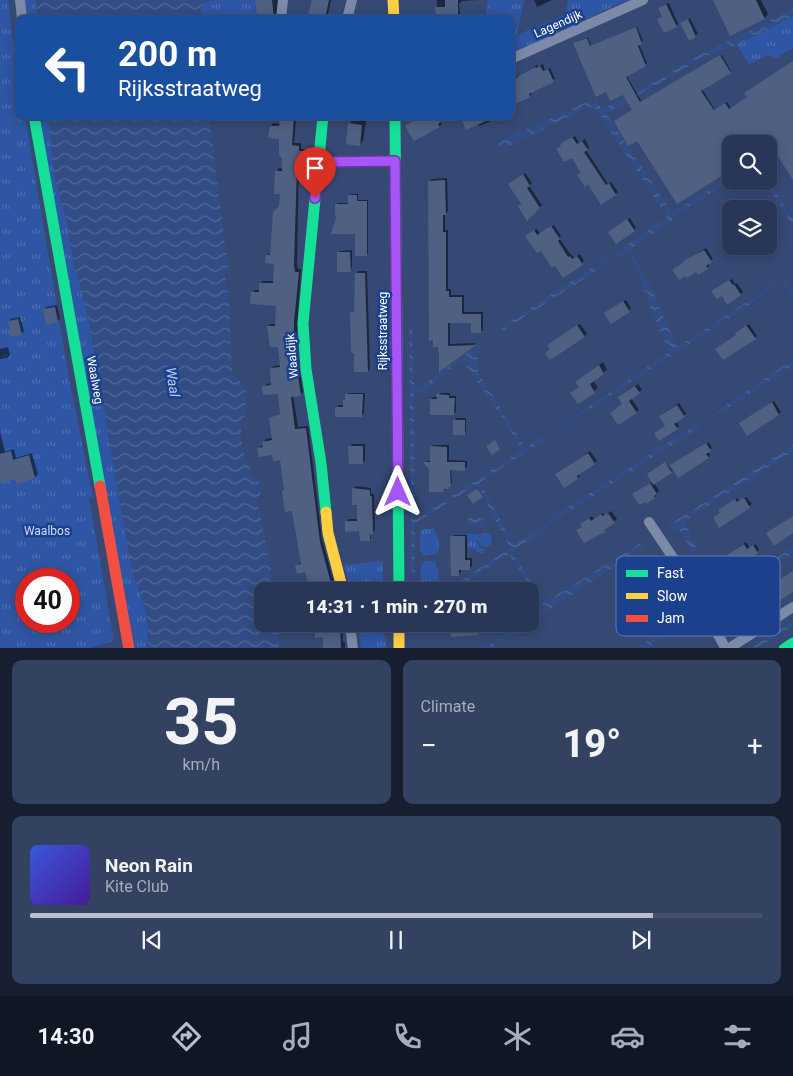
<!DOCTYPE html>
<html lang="en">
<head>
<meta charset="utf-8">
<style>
	:root { --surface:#283757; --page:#344261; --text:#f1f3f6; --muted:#a5acba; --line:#44516d; --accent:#b8bfce }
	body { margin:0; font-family:Roboto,sans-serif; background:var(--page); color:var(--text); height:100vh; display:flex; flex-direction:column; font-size:19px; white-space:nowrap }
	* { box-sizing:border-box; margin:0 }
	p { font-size:16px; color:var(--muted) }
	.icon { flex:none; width:28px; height:28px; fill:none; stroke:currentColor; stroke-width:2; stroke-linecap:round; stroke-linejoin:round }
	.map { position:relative; height:648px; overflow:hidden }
	.sheet { display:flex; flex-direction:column; gap:12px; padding:12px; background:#161e30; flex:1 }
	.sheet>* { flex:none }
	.top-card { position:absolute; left:15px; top:15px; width:500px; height:105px; border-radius:10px; box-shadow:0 2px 12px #0003,0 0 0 1px var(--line); background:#1a4fa0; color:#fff; overflow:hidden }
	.controls { position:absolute; left:722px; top:135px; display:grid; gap:10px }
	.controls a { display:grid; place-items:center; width:55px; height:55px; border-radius:10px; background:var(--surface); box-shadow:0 2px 12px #0003,0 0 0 1px var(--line); font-size:25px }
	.speed { position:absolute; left:15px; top:568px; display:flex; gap:10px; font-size:25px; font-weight:700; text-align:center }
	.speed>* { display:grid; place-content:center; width:65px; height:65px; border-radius:50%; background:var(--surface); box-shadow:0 2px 12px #0003,0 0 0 1px var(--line); line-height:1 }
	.speed .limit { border:8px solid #d22; background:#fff; color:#111 }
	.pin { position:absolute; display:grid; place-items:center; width:42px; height:42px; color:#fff; margin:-51px -21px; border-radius:50% 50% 50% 0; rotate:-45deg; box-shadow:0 0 5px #0007 }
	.pin .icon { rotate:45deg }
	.me { position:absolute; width:55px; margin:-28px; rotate:0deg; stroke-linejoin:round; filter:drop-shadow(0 0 4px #0008) }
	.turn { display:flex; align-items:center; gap:18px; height:105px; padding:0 20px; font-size:22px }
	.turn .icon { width:65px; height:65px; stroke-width:2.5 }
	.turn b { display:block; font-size:35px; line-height:42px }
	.big { font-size:38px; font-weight:800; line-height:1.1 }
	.sheet .card { flex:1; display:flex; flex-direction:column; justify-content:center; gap:8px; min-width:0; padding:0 18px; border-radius:10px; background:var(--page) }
	.sheet .dial { align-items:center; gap:0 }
	.dial b { font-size:65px; line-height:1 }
	.song { display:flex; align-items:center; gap:15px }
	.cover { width:60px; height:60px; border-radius:8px; background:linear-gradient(135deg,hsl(230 70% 55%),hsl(260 70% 35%)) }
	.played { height:5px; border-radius:2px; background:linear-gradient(90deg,var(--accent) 85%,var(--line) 85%) }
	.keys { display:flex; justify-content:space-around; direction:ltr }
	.heat { display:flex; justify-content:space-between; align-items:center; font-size:28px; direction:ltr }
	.sheet .tiles { flex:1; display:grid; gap:12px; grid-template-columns:1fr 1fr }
	.card:last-child { grid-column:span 2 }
	.trip { position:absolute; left:254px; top:582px; width:285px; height:50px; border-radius:10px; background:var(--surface); box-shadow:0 2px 12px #0003,0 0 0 1px var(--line); font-weight:800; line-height:50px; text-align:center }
	.tabs { display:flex; height:80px; justify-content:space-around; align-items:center; background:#101623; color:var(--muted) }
	.tabs .icon { width:35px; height:35px }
	.tabs .on { color:var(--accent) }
	.tabs b { font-size:22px; color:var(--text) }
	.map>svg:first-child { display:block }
	.grass { fill:url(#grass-tufts); fill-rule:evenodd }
	.water { fill:url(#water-waves); fill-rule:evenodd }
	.shadow { fill:#0007 }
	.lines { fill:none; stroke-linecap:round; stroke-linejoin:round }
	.stream { stroke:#324d85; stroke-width:3 }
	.building { fill:#4f6082 }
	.street { stroke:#7c8aa7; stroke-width:10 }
	.fast { stroke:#16e098; stroke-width:11 }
	.slow { stroke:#ffcf43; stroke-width:11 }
	.jam { stroke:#f24e42; stroke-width:11 }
	.route-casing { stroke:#6d37a1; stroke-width:12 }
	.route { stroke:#a855f7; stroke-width:9 }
	.labels { text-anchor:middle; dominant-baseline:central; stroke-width:5; stroke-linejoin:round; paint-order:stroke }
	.street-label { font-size:12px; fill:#fff; stroke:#1b408e }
	.park-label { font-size:12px; fill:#ceddfa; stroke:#1b408e }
	.water-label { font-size:14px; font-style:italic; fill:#b4caf5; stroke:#1b408e }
	.key { fill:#1b408e; stroke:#5f79b0; stroke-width:1 }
	.key-label { font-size:14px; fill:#fff }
</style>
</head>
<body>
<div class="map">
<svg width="793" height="649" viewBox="0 0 793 649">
	<defs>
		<pattern id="grass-tufts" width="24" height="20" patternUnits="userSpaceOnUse" patternTransform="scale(1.25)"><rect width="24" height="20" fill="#2f56a4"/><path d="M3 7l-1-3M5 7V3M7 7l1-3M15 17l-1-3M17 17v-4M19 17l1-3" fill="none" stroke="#4e6fb2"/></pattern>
		<pattern id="water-waves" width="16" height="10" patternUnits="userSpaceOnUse" patternTransform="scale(1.25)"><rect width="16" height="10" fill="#324d85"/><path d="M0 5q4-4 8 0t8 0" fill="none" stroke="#516897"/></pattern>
	</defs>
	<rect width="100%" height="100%" fill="#354974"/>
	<g class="grass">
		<path d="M0,0H8L19,82V116H25L69,379L93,497L89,498L114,641L89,648L0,649ZM26,579H69V621H26Z"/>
		<path d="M23,0H36L37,19H25Z"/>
		<path d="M215,0H255L256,19H202L201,9L203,3Z"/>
		<path d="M488,0H524L517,35L565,15L568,0H628L581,21L511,55V19H485Z"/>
		<path d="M793,16V48L775,59L768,55L749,64L737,45Z"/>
		<path d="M36,116H48L55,179L68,226L74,265L88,316L132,571L145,607L148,626L147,648H132Z"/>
		<path d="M434,528V532L438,536L439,550L435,555H424L420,550V532L424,529Z"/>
		<circle cx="485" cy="540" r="7"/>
		<path d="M467,534H479L477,542L480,548L484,549V553H478L475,549L468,548Z"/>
		<path d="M383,561V591H351L344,565Z"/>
		<path d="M424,561H435C438,575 442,575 435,589H424C419,580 419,570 424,561Z"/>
		<path d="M357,624H382L387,648H361Z"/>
	</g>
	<g class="water">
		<path d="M36,0H215L203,3L201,9L202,19H37Z"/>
		<path d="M793,8V16L737,45L709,55L608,112L607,115L672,213L731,176V181L673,217L672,221L633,247L632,252L630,254L625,252L618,257L615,253L667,217L596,109L593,107L587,108L505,148H502L498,145L503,140L589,101L595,100L603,109L656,81L703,53L751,30Z"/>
		<path d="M48,116H209L228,268L225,274L229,301L232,372L245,387L246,398V409L241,429L242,448L251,472L259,481L261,493L257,500L269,559L274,591H262V624H281L278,648H147L148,626L145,607L132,571L88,316L74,265L68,226L55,179Z"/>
		<path d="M765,181H769L793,219V226Z"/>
		<path d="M593,267L596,271L502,331L501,327Z"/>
		<path d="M648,281L677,347L753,298L755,301L575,419L573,417L669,352L641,283Z"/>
		<path d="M409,324L412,325L413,379L415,386H421L479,345L480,350L477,353L478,372L525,448L545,435L547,438L480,482L514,545L531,533L534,537L514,550L513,555L546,602L641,543L645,547L530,622V619L544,609V607L509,554L453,591H446L510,548L477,484L415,524V591H412ZM461,361H463L503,419L522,450L415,520L414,393L421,392Z"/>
		<path d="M793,360V366L725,410L723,407Z"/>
		<path d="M698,423L700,427L559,518L557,514Z"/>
		<path d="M793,445V452L687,520L685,523L697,550L691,552L683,534L679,530H671L668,526Z"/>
		<rect x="468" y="518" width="17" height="9"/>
		<path d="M793,547V553L719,600L715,603L711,600L702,577L703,573L707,572L716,593L720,594Z"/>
		<path d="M687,615L691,620L647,648H636Z"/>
		<path d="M793,621V626L758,648H751Z"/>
		<path d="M522,624H528L490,648H485Z"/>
	</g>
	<g class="shadow">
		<path d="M256,0H280L281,19H258Z"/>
		<path d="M313,0H331L327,19H309Z"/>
		<path d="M437,0H479L462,1L459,4L460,14L457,16L437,17Z"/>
		<path d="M534,0H552L537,7Z"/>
		<path d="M714,0H761L768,14L765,18L730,34Z"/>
		<path d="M669,3L678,24L676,26L659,19L663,16L661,6Z"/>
		<path d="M690,18L698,34L695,36L682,23Z"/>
		<path d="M637,27L643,41L639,44L647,63L626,75L642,102L722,55L731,71L702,89L715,110L727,102L731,108L748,97L793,62V178L771,143L769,144H731V168L678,202L637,139L615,121L633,110L624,94L576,42L588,37L591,46Z"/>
		<path d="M543,64L545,70L550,68L555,79L531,92L532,94L529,96L511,101V77L516,75L518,78L537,65L538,67Z"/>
		<path d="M282,116H307L305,119L298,118L296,120L294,143H301V149H305V161L302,164L299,163L297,263L298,269H301L297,332L296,336L293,339L294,359H298L303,392L300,395H293L298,427L308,426L322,539L336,590L334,591H314L311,579L305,571L297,565L302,562L293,509L285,489L281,458L258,448L264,445V442L266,439L273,438L270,419L281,413L279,392L264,387L267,384L272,383L271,368L274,366L281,365L280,345L268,326L271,324H276L278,305L252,293L255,290H261L260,284L263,281H275L276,262L267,255L272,252L281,207V193L277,171L279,168L283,169L281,138L271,126L273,123L281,124Z"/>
		<path d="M345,116H359L356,120L366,121L363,141L360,144L349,124L352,121L345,120Z"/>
		<path d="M422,116H443L440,121L442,124L438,128Z"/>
		<path d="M493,116L494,118L492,121L479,126L478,123Z"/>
		<path d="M575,136L579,143L585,139L589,147L586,150L608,184L611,182L618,192L615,194L582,172L572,156L562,146L564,142Z"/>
		<path d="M525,173L532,183L529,186L542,205L527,219L511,182Z"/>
		<path d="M447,178L448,211L445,214V230H448V289H451V295H464V312H483V330L480,332L473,322H450V344L476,343L440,369L429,181L432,179Z"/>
		<path d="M351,194H358V200H368V253L367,255L356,233L338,214L336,205L338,203H349V195Z"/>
		<path d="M630,218L636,228L634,230H612Z"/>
		<path d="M554,225L561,236L559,238L571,255H572L574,258L580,254L584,261L563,276L529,234L537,229L540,234Z"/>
		<path d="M706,248L713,259L708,263L709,265L707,268L699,273L684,261Z"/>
		<path d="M352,250V268L350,270L338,253L340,251Z"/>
		<path d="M358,271H367L370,369L368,371L352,313L356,310V274Z"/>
		<path d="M732,279L735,284L737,283L743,292L741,294H722L715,289Z"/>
		<path d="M626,300L631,308L629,311H608Z"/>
		<path d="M57,305L60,319L58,321L44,310L46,307Z"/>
		<path d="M20,317L24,331L21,334L9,322L11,319Z"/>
		<path d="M580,324L587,334L584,336L551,349V343Z"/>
		<path d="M749,324L757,336L755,338L738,335V330Z"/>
		<path d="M8,347L10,355L8,358L0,359V349Z"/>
		<path d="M603,362L607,370L593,380L598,388L578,402L572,393L580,387L581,379Z"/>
		<path d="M638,384L642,390L631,398L639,410L618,424L624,404L622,395Z"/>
		<path d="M349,393H365L364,413L362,415L337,407L339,405H344V401Z"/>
		<path d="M440,393H450V396H456V411L454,414L431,399L433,397H438Z"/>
		<path d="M774,401L781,412L748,434L743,421Z"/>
		<path d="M679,403L686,414L676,421L679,426L677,428L666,426L662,414Z"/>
		<path d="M457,418H466V432L464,434L454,421Z"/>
		<path d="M0,432L5,452L14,449L16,458L32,453L38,474L35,477H16L0,482Z"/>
		<path d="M709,442L712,448L708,451L710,455L708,458L674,463Z"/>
		<path d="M352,444H365V460L363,463L350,447Z"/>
		<path d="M433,445H449V460L467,461V467L464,469H451L452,483L444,491L431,468L425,462L431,460V447Z"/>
		<path d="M590,451L597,461L578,474L580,476L578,478L565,486L559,472Z"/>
		<path d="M666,463L672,471L654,483L659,490L655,497L647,502L636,492L653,481L649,474Z"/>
		<path d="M356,486L371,488V494H374L375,530L371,533V538L369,540L361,530L346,522L349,519H359L358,503L353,489Z"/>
		<path d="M746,497L752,504L720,526L722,508L737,498L739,501Z"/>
		<path d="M611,511L617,519L595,536L580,528L583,526V522L592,516L594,519L603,513L605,515Z"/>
		<path d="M454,535H467V558H472V566L470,568L461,569V572L459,574L452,537Z"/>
		<path d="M746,542L750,548L756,544L759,550L757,552L728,555Z"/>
		<path d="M527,584L537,598L530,604V591H518Z"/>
		<path d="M316,624H342L343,642H345V649H324V636H316Z"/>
		<path d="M452,624H494L490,627L481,628L478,633L452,635Z"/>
	</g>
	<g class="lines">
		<g class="stream">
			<path d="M631,253L645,282"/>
			<path d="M595,269L616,255"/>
			<path d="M784,282L793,294"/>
			<path d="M754,300L776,284"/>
			<path d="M699,425L724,408"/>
			<path d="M546,436L573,418"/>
			<path d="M532,535L558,517"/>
			<path d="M694,551L703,573"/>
			<path d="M690,617L713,602"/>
		</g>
	</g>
	<g class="building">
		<path d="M255,0H272L274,19H257Z"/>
		<path d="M312,0H329L325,19H307Z"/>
		<path d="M445,0H458V19L436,18L435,7H445Z"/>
		<path d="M713,0H756L765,19L730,36Z"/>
		<path d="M666,4L677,27L664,33L657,19L662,17L658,8Z"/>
		<path d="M688,19L696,37L689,41L680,23Z"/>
		<path d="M636,27L642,44L638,46L646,66L626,77L640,102L720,55L731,73L701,91L714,110L725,103L729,109L747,97L744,93L793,61V180L770,144H731V170L677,204L637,141L628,146L614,121L632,110L623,95L610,101L606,92L596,97L573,43L587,38L590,46Z"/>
		<path d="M540,66L543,71L548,69L554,82L529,94L530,97L511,106V81L535,67L536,68Z"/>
		<path d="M281,116H294L292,145L299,146V151H303V165H297L294,266L295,272H299L294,322V340H291V361H296L301,396L291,397L295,429L306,428L320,542L333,591H313L311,581L308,582L305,572L297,574L295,565L301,564L292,511L285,512L282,491L284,490L280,460L273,461L272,455L259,457L257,448L263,447L262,442L272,440L269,418L280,414L278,394L263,395L262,386L271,385L270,368L280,367L278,347H270L267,326H275L276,306L250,304L251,292H259V283H273L274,264L265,263L266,255H270L273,212L279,206L280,194H274L275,171H282V158L279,155V139L268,138L270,126H279Z"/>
		<path d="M422,116H438L441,122L438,124L440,127L414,141L405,126Z"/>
		<path d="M460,116H497L466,130Z"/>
		<path d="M348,123L362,125L360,146L346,144Z"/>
		<path d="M572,137L577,144L582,141L588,150L584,152L606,185L609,183L616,195L601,205L588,184L585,187L577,175L581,173L572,158L564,162L556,149L561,146L560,144Z"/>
		<path d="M523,174L530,186L527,188L540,208L527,221L518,206L521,204L508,184Z"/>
		<path d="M445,180L446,215H443V232H446V291H449V297H462V314H481V333H471V323H448V346L476,345L439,372V352H438V347H433V340L429,341L428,181Z"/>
		<path d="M348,195H357V201H367V256H355V234H331L337,215H335V204H348Z"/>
		<path d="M627,219L635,231L616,244L608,232Z"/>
		<path d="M551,226L560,239L558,241L568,257L570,256L572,259L577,256L583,265L563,278L555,266L552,268L541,251L537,253L525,236L534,230L537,235Z"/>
		<path d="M704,250L712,262L706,266L708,269L698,275L696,272L687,278L685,276L680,280L677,277L672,270L684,262L683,261Z"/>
		<path d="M337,252H350L351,272H337Z"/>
		<path d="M355,273H365L368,372H354V353H351L350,312H354Z"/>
		<path d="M729,280L733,285L734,284L741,295L727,305L722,296L717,299L711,291Z"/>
		<path d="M623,301L630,312L611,324L604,313Z"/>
		<path d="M55,307L58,322L46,325L43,309Z"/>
		<path d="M18,319L22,335L11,337L8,321Z"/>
		<path d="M577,325L585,337L550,360L545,353L550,349L547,345Z"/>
		<path d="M746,325L756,339L723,360L715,349L736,335L735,333Z"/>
		<path d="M599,365L604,374L590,384L595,393L578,404L570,393L579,387L575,382Z"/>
		<path d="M635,386L640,393L629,401L637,413L618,425L610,413L622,404L618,397Z"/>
		<path d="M345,394H363L362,417H335V407H343V400H345Z"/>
		<path d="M436,394L449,395V398H455L454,415H430V399H437Z"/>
		<path d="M772,402L779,415L747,436L739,423Z"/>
		<path d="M677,405L685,417L674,424L678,429L659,441L654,433L665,426L659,416Z"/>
		<rect x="453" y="420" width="12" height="15"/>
		<path d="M495,440L500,449L492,455L486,446Z"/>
		<path d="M706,443L711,451L706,454L709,458L678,478L670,465Z"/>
		<path d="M348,446H363V464H349Z"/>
		<path d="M430,446L447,447V462H465V471L450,470L451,487H449V489H444V492H429V469L423,462H430Z"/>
		<path d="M11,451L13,460L29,455L35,478L17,484L15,479L0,483V454Z"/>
		<path d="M588,453L595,464L577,476L578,479L564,488L555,474Z"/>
		<path d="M665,462L672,473L653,485L647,474Z"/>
		<path d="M650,483L657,494L654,496L655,498L646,504L645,502L639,505L632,494Z"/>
		<path d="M352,488L370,490V496H372L373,534L370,535V541H360L359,531L345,532V521H357V505H352Z"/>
		<path d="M477,489L483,497L473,504L467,495Z"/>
		<path d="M743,498L745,499L750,508L719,528L714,519V517L720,513L718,510L735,499L737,502Z"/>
		<path d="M608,513L615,523L604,530L605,532L584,543L576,530L582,527L580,524L589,518L591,521L601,514L602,516Z"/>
		<path d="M793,516V533L774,546L766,533Z"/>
		<path d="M450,536H465V560H470V570H459V576H451Z"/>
		<path d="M744,544L747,549L753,545L758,553L735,568L727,555Z"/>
		<path d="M793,571V592L750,619L741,605Z"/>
		<path d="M321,624H340L341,649H323V637L315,638V631Z"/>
		<path d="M451,624H478V635L451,637Z"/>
	</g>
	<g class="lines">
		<g class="street">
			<path d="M20,0L22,19"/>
			<path d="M281,19L283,0"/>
			<path d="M347,19L352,0"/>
			<path d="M511,59L643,0"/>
			<path d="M318,162L395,161"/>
			<path d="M649,522L682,571L726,649"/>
			<path d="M350,624L353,649"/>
			<path d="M728,649L793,607"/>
		</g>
		<g class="fast">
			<path d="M34,116L100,486"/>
			<path d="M323,116L303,323L306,369L321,463L326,512"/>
			<path d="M395,116L399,591"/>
			<path d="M784,649L793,643"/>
		</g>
		<g class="slow">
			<path d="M393,0L394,19"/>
			<path d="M326,512L328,533L343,591"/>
			<path d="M399,624V649"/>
		</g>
		<path class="jam" d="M100,486L129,649"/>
	</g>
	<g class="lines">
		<defs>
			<path id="route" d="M315,198L318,162L395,161L398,492"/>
		</defs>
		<use href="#route" class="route-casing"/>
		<use href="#route" class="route"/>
	</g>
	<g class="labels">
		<g class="street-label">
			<text transform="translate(558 24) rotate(-24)">Lagendijk</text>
			<text transform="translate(383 331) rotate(-90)">Rijksstraatweg</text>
			<text transform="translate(292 356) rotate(-95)">Waaldijk</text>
			<text transform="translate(95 380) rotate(80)">Waalweg</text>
		</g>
		<g class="park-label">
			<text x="47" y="531">Waalbos</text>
		</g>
		<g class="water-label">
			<text transform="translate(173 382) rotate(82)">Waal</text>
		</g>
	</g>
	<rect x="616" y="556" width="164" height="80" rx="8" class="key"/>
	<rect x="626" y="570" width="22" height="7" fill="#16e098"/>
	<rect x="626" y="593" width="22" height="6" fill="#ffcf43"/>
	<rect x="626" y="615" width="22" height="7" fill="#f24e42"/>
	<g class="key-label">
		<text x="657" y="578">Fast</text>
		<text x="657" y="601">Slow</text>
		<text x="657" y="623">Jam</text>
	</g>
</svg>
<div class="controls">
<a><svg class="icon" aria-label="search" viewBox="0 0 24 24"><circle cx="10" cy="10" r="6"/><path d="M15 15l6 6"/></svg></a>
<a><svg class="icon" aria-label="layers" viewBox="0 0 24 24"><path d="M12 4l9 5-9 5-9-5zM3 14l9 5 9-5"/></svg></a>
</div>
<div class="speed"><div class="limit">40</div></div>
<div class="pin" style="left:315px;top:198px;background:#d93025"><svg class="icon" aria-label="arrive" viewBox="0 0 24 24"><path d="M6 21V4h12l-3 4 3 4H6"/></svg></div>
<svg class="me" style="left:398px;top:492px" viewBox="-20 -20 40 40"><path d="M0-17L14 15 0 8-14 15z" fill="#a855f7" stroke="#fff" stroke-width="4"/></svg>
<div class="trip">14:31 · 1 min · 270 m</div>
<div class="top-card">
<div class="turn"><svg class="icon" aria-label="left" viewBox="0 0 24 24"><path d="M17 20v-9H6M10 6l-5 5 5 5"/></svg><div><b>200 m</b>Rijksstraatweg</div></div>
</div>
</div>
<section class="sheet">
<div class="tiles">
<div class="card dial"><b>35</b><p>km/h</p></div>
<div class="card"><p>Climate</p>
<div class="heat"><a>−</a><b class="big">19°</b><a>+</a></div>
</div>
<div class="card">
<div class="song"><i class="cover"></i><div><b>Neon Rain</b><p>Kite Club</p></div></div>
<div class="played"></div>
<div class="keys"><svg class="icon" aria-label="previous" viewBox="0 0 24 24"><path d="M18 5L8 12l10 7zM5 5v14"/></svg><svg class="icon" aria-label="pause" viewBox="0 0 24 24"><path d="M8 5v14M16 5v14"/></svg><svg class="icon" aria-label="next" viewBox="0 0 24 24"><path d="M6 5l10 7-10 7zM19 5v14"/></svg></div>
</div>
</div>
</section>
<nav class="tabs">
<b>14:30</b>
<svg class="icon on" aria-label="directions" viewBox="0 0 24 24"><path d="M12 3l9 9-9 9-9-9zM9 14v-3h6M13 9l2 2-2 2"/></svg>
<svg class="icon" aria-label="music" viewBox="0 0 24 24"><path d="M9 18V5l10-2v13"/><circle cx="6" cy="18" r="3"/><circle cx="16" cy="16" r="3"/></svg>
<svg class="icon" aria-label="phone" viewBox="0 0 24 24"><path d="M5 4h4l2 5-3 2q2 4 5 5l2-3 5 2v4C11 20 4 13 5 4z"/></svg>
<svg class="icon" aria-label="climate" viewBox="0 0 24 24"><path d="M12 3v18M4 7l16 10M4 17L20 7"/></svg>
<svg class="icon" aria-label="car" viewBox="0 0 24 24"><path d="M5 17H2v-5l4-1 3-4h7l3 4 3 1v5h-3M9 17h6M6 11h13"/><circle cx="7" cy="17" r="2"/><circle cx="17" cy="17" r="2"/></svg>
<svg class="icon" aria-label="filters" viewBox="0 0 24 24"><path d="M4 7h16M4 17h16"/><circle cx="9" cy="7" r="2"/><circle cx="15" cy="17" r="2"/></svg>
</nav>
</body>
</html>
